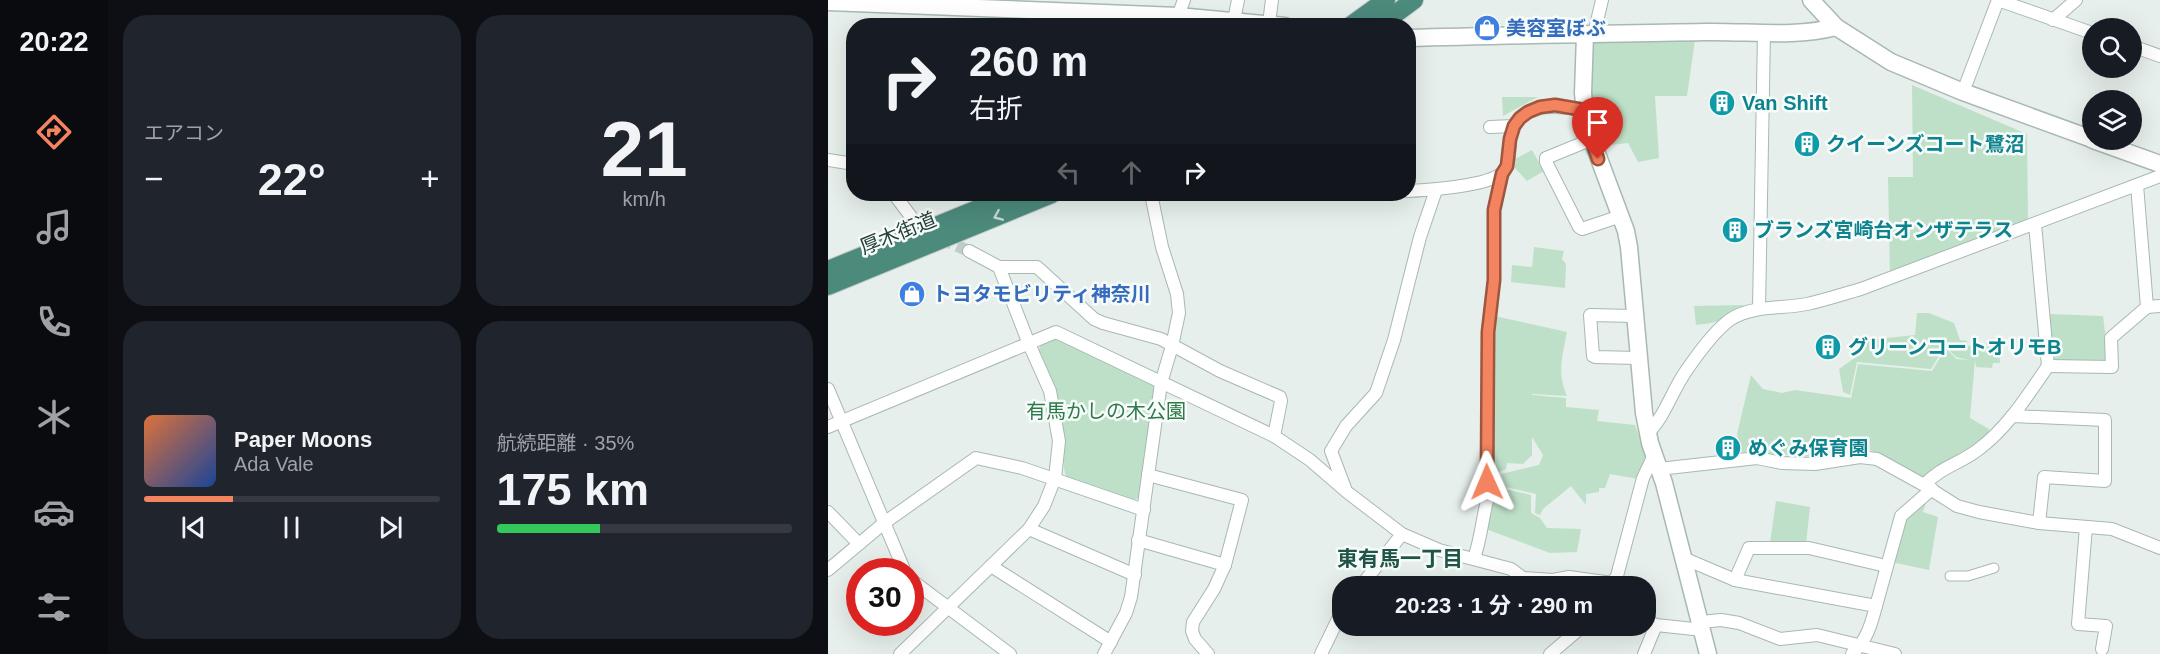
<!DOCTYPE html>
<html lang="ja">
<head>
<meta charset="utf-8">
<style>
	:root { --surface:#171b24; --page:#20242c; --text:#f1f3f6; --muted:#9ea1a6; --line:#363941; --accent:#f4845f }
	body { margin:0; font-family:Arial,"Noto Sans JP",sans-serif; background:var(--page); color:var(--text); height:100vh; display:flex; flex-direction:column; font-size:22px; white-space:nowrap }
	* { box-sizing:border-box; margin:0 }
	p { font-size:20px; color:var(--muted) }
	.icon { flex:none; width:33px; height:33px; fill:none; stroke:currentColor; stroke-width:2; stroke-linecap:round; stroke-linejoin:round }
	.map { position:relative; flex:1; overflow:hidden }
	.side { display:flex; flex-direction:column; gap:15px; padding:15px; background:#0d0f14; width:720px }
	.side>* { flex:none }
	.guide { position:absolute; left:18px; top:18px; width:570px; height:183px; border-radius:24px; box-shadow:0 6px 24px #0002; background:#171b24; color:var(--text); overflow:hidden }
	.tools { position:absolute; left:1254px; top:18px; display:grid; gap:12px }
	.tools a { display:grid; place-items:center; width:60px; height:60px; border-radius:50%; background:var(--surface); box-shadow:0 6px 24px #0002; font-size:30px }
	.speed { position:absolute; left:18px; top:558px; display:flex; gap:12px; font-size:30px; font-weight:700; text-align:center }
	.speed>* { display:grid; place-content:center; width:78px; height:78px; border-radius:50%; background:var(--surface); box-shadow:0 6px 24px #0002; line-height:1 }
	.speed .limit { border:9px solid #d22; background:#fff; color:#111 }
	.pin { position:absolute; display:grid; place-items:center; width:51px; height:51px; color:#fff; margin:-62px -26px; border-radius:50% 50% 50% 0; rotate:-45deg; box-shadow:0 0 6px #0007 }
	.pin .icon { rotate:45deg }
	.me { position:absolute; width:66px; margin:-33px; rotate:359deg; stroke-linejoin:round; filter:drop-shadow(0 0 4px #0008) }
	.turn { display:flex; align-items:center; gap:21px; height:126px; padding:0 24px; font-size:27px }
	.turn .icon { width:78px; height:78px; stroke-width:2.5 }
	.turn b { display:block; font-size:42px; line-height:51px }
	.lanes { display:flex; align-items:center; height:57px; padding:0 24px; background:#0003; justify-content:center; gap:30px; direction:ltr }
	.lanes .off { opacity:.35 }
	.big { font-size:45px; font-weight:700; line-height:1.1 }
	.side .tile { flex:1; display:flex; flex-direction:column; justify-content:center; gap:9px; min-width:0; padding:0 21px; border-radius:24px; background:var(--page) }
	.side .dial { align-items:center; gap:0 }
	.dial b { font-size:78px; line-height:1 }
	.song { display:flex; align-items:center; gap:18px }
	.cover { width:72px; height:72px; border-radius:9px; background:linear-gradient(135deg,hsl(20 70% 55%),hsl(220 70% 35%)) }
	.played { height:6px; border-radius:3px; background:linear-gradient(90deg,var(--accent) 30%,var(--line) 30%) }
	.keys { display:flex; justify-content:space-around; direction:ltr }
	.heat { display:flex; justify-content:space-between; align-items:center; font-size:33px; direction:ltr }
	.charge { height:9px; border-radius:4px; background:linear-gradient(90deg,#34c759 35%,var(--line) 0) }
	.side .tiles { flex:1; display:grid; gap:15px; grid-template-columns:repeat(2,1fr) }
	.trip { position:absolute; left:504px; top:576px; width:324px; height:60px; border-radius:24px; background:var(--surface); box-shadow:0 6px 24px #0002; font-weight:700; line-height:60px; text-align:center }
	main { display:flex; flex:1; min-height:0 }
	.tab-bar { display:flex; flex-direction:column; width:108px; justify-content:space-around; align-items:center; background:#090b0e; color:var(--muted) }
	.tab-bar .icon { width:42px; height:42px }
	.tab-bar .active { color:var(--accent) }
	.tab-bar b { font-size:27px; color:var(--text) }
	.map>svg:first-child { display:block }
	.green { fill:#bfe0c8 }
	.lines { fill:none; stroke-linecap:round; stroke-linejoin:round }
	.minor-tunnel { stroke:#bfccc8; stroke-width:12; stroke-dasharray:12 6; stroke-linecap:butt }
	.pedestrian-casing { stroke:#a8b8b2; stroke-width:11 }
	.minor-casing { stroke:#a8b8b2; stroke-width:14 }
	.tertiary-casing { stroke:#a8b8b2; stroke-width:19 }
	.trunk-casing { stroke:#c2cac8; stroke-width:20 }
	.pedestrian { stroke:#fff; stroke-width:9 }
	.minor { stroke:#fff; stroke-width:12 }
	.tertiary { stroke:#fff; stroke-width:16 }
	.trunk { stroke:#4c8a7c; stroke-width:18 }
	.oneway { stroke:#c4d9d4 }
	.route-casing { stroke:#9f563e; stroke-width:15 }
	.route { stroke:#f4845f; stroke-width:10 }
	.labels { text-anchor:middle; dominant-baseline:central; stroke-width:5; stroke-linejoin:round; paint-order:stroke }
	.shop-label { font-size:20px; font-weight:bold; fill:#366cbe; stroke:#f7fbf9; text-anchor:start }
	.culture-label { font-size:20px; font-weight:bold; fill:#0d838f; stroke:#f7fbf9; text-anchor:start }
	.street-label { font-size:20px; fill:#24423a; stroke:#f7fbf9 }
	.park-label { font-size:20px; fill:#2d7a4b; stroke:#f7fbf9 }
	.neighbourhood-label { font-size:21px; font-weight:bold; fill:#1f5548; stroke:#f7fbf9 }
</style>
</head>
<body>
<main>
<nav class="tab-bar">
<b>20:22</b>
<svg class="icon active" aria-label="directions" viewBox="0 0 24 24"><path d="M12 3l9 9-9 9-9-9zM9 14v-3h6M13 9l2 2-2 2"/></svg>
<svg class="icon" aria-label="music" viewBox="0 0 24 24"><path d="M9 18V5l10-2v13"/><circle cx="6" cy="18" r="3"/><circle cx="16" cy="16" r="3"/></svg>
<svg class="icon" aria-label="phone" viewBox="0 0 24 24"><path d="M5 4h4l2 5-3 2q2 4 5 5l2-3 5 2v4C11 20 4 13 5 4z"/></svg>
<svg class="icon" aria-label="climate" viewBox="0 0 24 24"><path d="M12 3v18M4 7l16 10M4 17L20 7"/></svg>
<svg class="icon" aria-label="car" viewBox="0 0 24 24"><path d="M5 17H2v-5l4-1 3-4h7l3 4 3 1v5h-3M9 17h6M6 11h13"/><circle cx="7" cy="17" r="2"/><circle cx="17" cy="17" r="2"/></svg>
<svg class="icon" aria-label="filters" viewBox="0 0 24 24"><path d="M4 7h16M4 17h16"/><circle cx="9" cy="7" r="2"/><circle cx="15" cy="17" r="2"/></svg>
</nav>
<section class="side">
<div class="tiles">
<div class="tile"><p>エアコン</p>
<div class="heat"><a>−</a><b class="big">22°</b><a>+</a></div>
</div>
<div class="tile dial"><b>21</b><p>km/h</p></div>
<div class="tile">
<div class="song"><i class="cover"></i><div><b>Paper Moons</b><p>Ada Vale</p></div></div>
<div class="played"></div>
<div class="keys"><svg class="icon" aria-label="previous" viewBox="0 0 24 24"><path d="M18 5L8 12l10 7zM5 5v14"/></svg><svg class="icon" aria-label="pause" viewBox="0 0 24 24"><path d="M8 5v14M16 5v14"/></svg><svg class="icon" aria-label="next" viewBox="0 0 24 24"><path d="M6 5l10 7-10 7zM19 5v14"/></svg></div>
</div>
<div class="tile"><p>航続距離 · 35%</p><b class="big">175 km</b><div class="charge"></div></div>
</div>
</section>
<div class="map">
<svg width="1332" height="654" viewBox="0 0 1332 654">
	<rect width="100%" height="100%" fill="#e6efeb"/>
	<g class="green">
		<path d="M867,40L859,96H827L831,158L810,162L800,143L774,146L762,115L763,46L766,42Z"/>
		<path d="M1084,85L1199,134L1200,222L1062,275L1060,177H1085Z"/>
		<path d="M674,97H710L675,116Z"/>
		<path d="M704,150L716,171L699,181L685,166L687,159Z"/>
		<path d="M706,247L736,251L734,259L738,264L737,288L683,282L684,265L704,267Z"/>
		<path d="M916,305C903,320 886,323 868,325L866,306Z"/>
		<path d="M1089,313H1101L1126,323L1132,340L1139,341L1140,346L1171,342L1172,363H1165L1164,368L1148,367L1147,360L1142,418L1161,429L1159,438C1137,451 1111,462 1094,479L1042,450L1018,447L989,457L914,452L909,434L923,375L935,389L954,393L967,390L1023,398L1030,364L1104,371L1118,348L1128,359L1141,360L1128,357L1117,346L1103,369L1029,362L1022,395L1015,392L1011,369L1028,357L1030,341L1087,335Z"/>
		<path d="M1221,314L1275,316L1281,364L1225,362Z"/>
		<path d="M667,316L739,332C734,358 729,372 739,396L704,394V415V395L738,398V407L771,410L769,421L807,425L819,458L810,479L782,474L777,488H771V492L758,494V505L743,486L715,509L712,515L707,513L708,494L678,487L673,474L711,465L715,455L704,437V455L695,464L679,463L678,469L659,477L663,343Z"/>
		<path d="M228,338L324,383L328,393L312,497L304,501L239,478C232,464 238,448 236,432C233,403 221,378 210,352L213,344Z"/>
		<path d="M672,475L677,489L703,495V513L712,518L719,528L753,529L749,552L722,553L655,528L662,480Z"/>
		<path d="M1099,499L1095,512L1110,517L1101,570L1063,562L1076,517Z"/>
		<path d="M948,501L982,507L978,544L942,543Z"/>
	</g>
	<g class="lines">
		<path class="minor-tunnel" d="M84,218L97,232L141,251"/>
		<defs>
			<path id="pedestrian" d="M1122,576H1140L1166,568"/>
			<g id="minor">
				<path d="M1170,0L1264,33"/>
				<path d="M350,16L356,0"/>
				<path d="M406,20L410,0"/>
				<path d="M1225,20L1248,0"/>
				<path d="M441,23L444,0"/>
				<path d="M766,34L774,0"/>
				<path d="M1304,46L1332,56"/>
				<path d="M1135,92L1170,0"/>
				<path d="M662,127L686,126"/>
				<path d="M762,140L718,158V162L751,227L754,229L793,216"/>
				<path d="M0,160L26,164"/>
				<path d="M1309,185L1319,307"/>
				<path d="M580,191C600,190 662,186 675,172C682,165 681,151 682,141C686,101 726,105 756,110"/>
				<path d="M66,194L84,218"/>
				<path d="M522,194H550"/>
				<path d="M171,267H209L266,319L275,323L333,339L392,371L452,397L453,401L446,436"/>
				<path d="M931,309L936,33"/>
				<path d="M806,316L762,315L765,356L767,357L810,358"/>
				<path d="M1220,366L1284,367L1283,338L1319,307L1332,306"/>
				<path d="M0,389L77,572"/>
				<path d="M1184,416L1277,420V481L1216,477L1211,523"/>
				<path d="M0,427L228,332L446,436L482,460L519,492L574,534L611,550L683,569L695,578L725,580L741,577L784,583L785,586"/>
				<path d="M820,433C837,416 844,391 858,371C869,355 888,329 903,319C925,305 954,309 979,304C997,300 1015,294 1033,289L1332,176"/>
				<path d="M831,469L929,458L954,463L987,464L1032,457L1049,459L1096,485L1129,506L1151,512L1211,523L1284,529L1332,548"/>
				<path d="M1096,485C1114,466 1132,464 1151,449C1181,426 1199,396 1220,366L1207,224"/>
				<path d="M517,488L503,451L518,426L548,393L566,340L592,237L608,190"/>
				<path d="M0,512L31,544"/>
				<path d="M1258,527L1250,624L1278,626L1274,649"/>
				<path d="M201,529L307,575"/>
				<path d="M310,540L397,565L414,500L320,475"/>
				<path d="M646,558C653,539 654,520 659,501L660,331L666,280V210L674,174"/>
				<path d="M855,558L907,580L1048,606C1043,625 1039,640 1024,654"/>
				<path d="M163,566L283,642"/>
				<path d="M0,570L56,523L148,458L194,468L316,510"/>
				<path d="M82,579L182,654"/>
				<path d="M907,580L921,548H981L1058,566"/>
				<path d="M784,583L789,576L815,478L826,455"/>
				<path d="M533,586L574,534"/>
				<path d="M1048,606L1073,516L1104,489"/>
				<path d="M818,620L828,625L875,630"/>
				<path d="M873,622L893,620L911,623L952,639L989,635L1067,654"/>
				<path d="M72,654L201,529L216,506L227,478L231,441L222,391L201,344L171,267L141,251"/>
				<path d="M276,654L298,613L303,597L333,383L344,346L351,313L349,294L334,247L323,194"/>
				<path d="M380,654L367,639L364,631L365,622L386,589L397,565"/>
				<path d="M493,654L514,611"/>
				<path d="M722,654L755,626"/>
				<path d="M816,654L828,625"/>
			</g>
			<g id="tertiary">
				<path d="M983,0L1008,27L1063,62L1135,92L1264,139"/>
				<path d="M0,2L350,16L457,26"/>
				<path d="M757,35L755,93L758,124L798,231L801,247L816,413L822,443L836,483L880,654"/>
				<path d="M580,38C679,35 778,34 877,32C921,31 965,38 1008,27"/>
				<path d="M1265,140L1332,164"/>
			</g>
			<g id="trunk">
				<path d="M522,26L558,0"/>
				<path d="M551,26L586,0"/>
				<path d="M0,270L186,194"/>
				<path d="M0,286L224,194"/>
			</g>
		</defs>
		<use href="#pedestrian" class="pedestrian-casing"/>
		<use href="#minor" class="minor-casing"/>
		<use href="#tertiary" class="tertiary-casing"/>
		<use href="#trunk" class="trunk-casing"/>
		<use href="#pedestrian" class="pedestrian"/>
		<use href="#minor" class="minor"/>
		<use href="#tertiary" class="tertiary"/>
		<use href="#trunk" class="trunk"/>
	</g>
	<defs><path id="oneway-chevron" d="M-2-3.5L2.5 0L-2 3.5" fill="none" stroke-width="1.6" stroke-linecap="round" stroke-linejoin="round" transform="scale(1.5)"/></defs>
	<use class="oneway" href="#oneway-chevron" transform="translate(170 216) rotate(157)"/>
	<g class="lines">
		<defs>
			<path id="route" d="M659,482L660,332L666,280V210L674,174L679,166L682,139L686,126L692,118L700,112L712,107L727,105L756,110L758,124L770,159"/>
		</defs>
		<use href="#route" class="route-casing"/>
		<use href="#route" class="route"/>
	</g>
	<defs>
		<symbol id="shop-disc" viewBox="-11 -11 22 22"><circle r="9.5" fill="#3f7fe0" stroke="#f7fbf9"/><path d="M-5-2.5h2.3a2.7 3.5 0 0 1 5.4 0H5L5.5 6h-11ZM-1.5-2.5h3a1.5 2.3 0 0 0-3 0Z" fill="#fff"/></symbol>
		<symbol id="building-disc" viewBox="-11 -11 22 22"><circle r="9.5" fill="#0f9aa8" stroke="#f7fbf9"/><path d="M-4-6H4V6H1V3H-1V6H-4ZM-2.5-4.3h1.7v1.8h-1.7ZM.8-4.3h1.7v1.8H.8ZM-2.5-1h1.7V.8h-1.7ZM.8-1h1.7V.8H.8Z" fill="#fff"/></symbol>
	</defs>
	<g fill-rule="evenodd">
		<use href="#shop-disc" x="644" y="13" width="30" height="30"/>
		<use href="#building-disc" x="879" y="88" width="30" height="30"/>
		<use href="#building-disc" x="964" y="129" width="30" height="30"/>
		<use href="#building-disc" x="892" y="215" width="30" height="30"/>
		<use href="#shop-disc" x="69" y="279" width="30" height="30"/>
		<use href="#building-disc" x="985" y="332" width="30" height="30"/>
		<use href="#building-disc" x="885" y="433" width="30" height="30"/>
	</g>
	<g class="labels">
		<g class="shop-label">
			<text x="678" y="28">美容室ぼぶ</text>
			<text x="104" y="294">トヨタモビリティ神奈川</text>
		</g>
		<g class="culture-label">
			<text x="914" y="103">Van Shift</text>
			<text x="998" y="144">クイーンズコート鷺沼</text>
			<text x="926" y="230">ブランズ宮崎台オンザテラス</text>
			<text x="1020" y="347">グリーンコートオリモB</text>
			<text x="920" y="448">めぐみ保育園</text>
		</g>
		<g class="street-label">
			<text transform="translate(70 233) rotate(-22)">厚木街道</text>
		</g>
		<g class="park-label">
			<text x="278" y="411">有馬かしの木公園</text>
		</g>
		<g class="neighbourhood-label">
			<text x="572" y="558">東有馬一丁目</text>
		</g>
	</g>
</svg>
<div class="tools">
<a><svg class="icon" aria-label="search" viewBox="0 0 24 24"><circle cx="10" cy="10" r="6"/><path d="M15 15l6 6"/></svg></a>
<a><svg class="icon" aria-label="layers" viewBox="0 0 24 24"><path d="M12 4l9 5-9 5-9-5zM3 14l9 5 9-5"/></svg></a>
</div>
<div class="speed"><div class="limit">30</div></div>
<div class="pin" style="left:770px;top:159px;background:#d93025"><svg class="icon" aria-label="arrive" viewBox="0 0 24 24"><path d="M6 21V4h12l-3 4 3 4H6"/></svg></div>
<svg class="me" style="left:659px;top:482px" viewBox="-20 -20 40 40"><path d="M0-17L14 15 0 8-14 15z" fill="#f4845f" stroke="#fff" stroke-width="4"/></svg>
<div class="trip">20:23 · 1 分 · 290 m</div>
<div class="guide">
<div class="turn"><svg class="icon" aria-label="right" viewBox="0 0 24 24"><path d="M7 20v-9h11M14 6l5 5-5 5"/></svg><div><b>260 m</b>右折</div></div>
<div class="lanes"><svg class="icon off" aria-label="left" viewBox="0 0 24 24"><path d="M17 20v-9H6M10 6l-5 5 5 5"/></svg><svg class="icon off" aria-label="ahead" viewBox="0 0 24 24"><path d="M12 20V5M6 11l6-6 6 6"/></svg><svg class="icon" aria-label="right" viewBox="0 0 24 24"><path d="M7 20v-9h11M14 6l5 5-5 5"/></svg></div>
</div>
</div>
</main>
</body>
</html>
